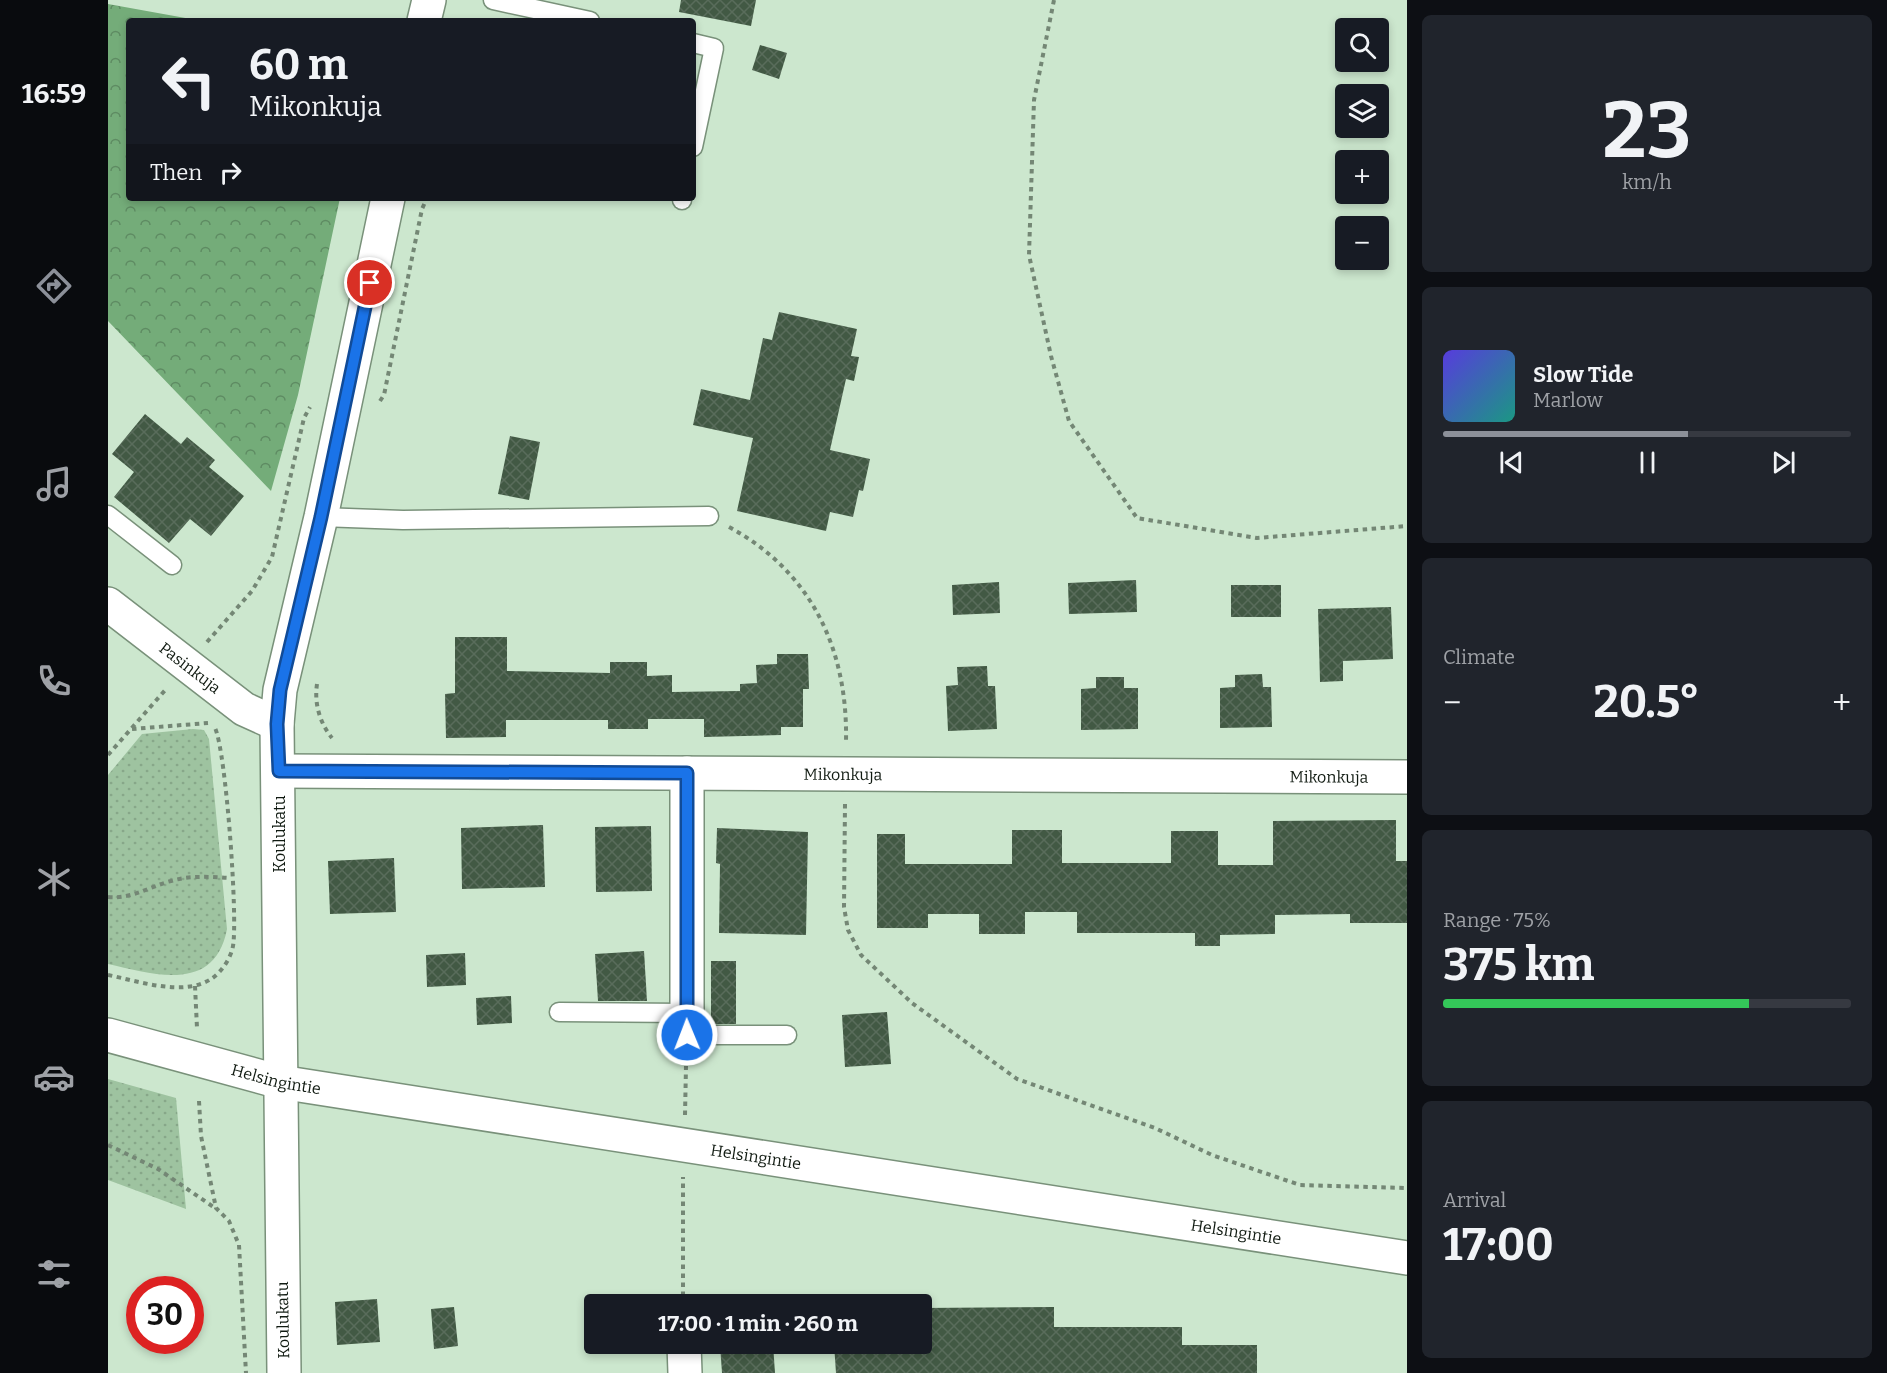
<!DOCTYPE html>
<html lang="en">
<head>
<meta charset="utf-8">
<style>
	:root { --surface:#171b24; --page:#20242c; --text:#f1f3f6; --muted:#9ea1a6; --line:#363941; --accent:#8c9099 }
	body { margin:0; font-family:Bitter,serif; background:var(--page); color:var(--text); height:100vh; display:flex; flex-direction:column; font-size:22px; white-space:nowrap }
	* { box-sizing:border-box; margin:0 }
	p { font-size:20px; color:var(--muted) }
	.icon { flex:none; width:33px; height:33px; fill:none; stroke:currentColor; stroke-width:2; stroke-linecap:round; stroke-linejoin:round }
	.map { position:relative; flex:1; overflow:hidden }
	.details { display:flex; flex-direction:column; gap:15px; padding:15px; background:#0d0f14; width:480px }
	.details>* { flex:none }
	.hud { position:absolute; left:18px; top:18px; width:570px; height:183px; border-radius:6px; box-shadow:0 3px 9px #0003; background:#171b24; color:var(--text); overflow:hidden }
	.fabs { position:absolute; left:1227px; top:18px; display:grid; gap:12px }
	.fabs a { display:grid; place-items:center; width:54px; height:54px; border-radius:6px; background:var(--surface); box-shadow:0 3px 9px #0003; font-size:30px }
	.speed { position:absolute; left:18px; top:1276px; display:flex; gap:12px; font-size:30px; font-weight:700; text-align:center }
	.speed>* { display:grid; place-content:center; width:78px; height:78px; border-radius:50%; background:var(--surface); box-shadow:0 3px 9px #0003; line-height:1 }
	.speed .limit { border:9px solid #d22; background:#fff; color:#111 }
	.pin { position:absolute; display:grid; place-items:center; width:51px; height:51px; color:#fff; margin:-26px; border:3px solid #fff; border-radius:50%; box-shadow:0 2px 6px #0007 }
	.me { position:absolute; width:66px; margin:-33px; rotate:359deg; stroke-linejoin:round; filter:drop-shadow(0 0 4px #0008) }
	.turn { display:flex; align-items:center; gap:21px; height:126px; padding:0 24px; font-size:27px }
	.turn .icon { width:78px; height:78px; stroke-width:2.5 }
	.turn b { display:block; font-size:42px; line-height:51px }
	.then { display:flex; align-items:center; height:57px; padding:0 24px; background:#0003; gap:12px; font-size:22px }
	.big { font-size:45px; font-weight:700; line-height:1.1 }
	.details .card { flex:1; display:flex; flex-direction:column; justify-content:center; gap:9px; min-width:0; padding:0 21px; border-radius:9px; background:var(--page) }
	.details .dial { align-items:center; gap:0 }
	.dial b { font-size:78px; line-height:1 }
	.song { display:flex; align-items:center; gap:18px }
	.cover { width:72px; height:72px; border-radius:9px; background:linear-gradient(135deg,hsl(250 70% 55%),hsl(170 70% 35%)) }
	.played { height:6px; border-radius:3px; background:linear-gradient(90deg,var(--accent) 60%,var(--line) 60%) }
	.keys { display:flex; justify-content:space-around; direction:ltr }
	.heat { display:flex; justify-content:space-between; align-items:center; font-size:33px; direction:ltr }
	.charge { height:9px; border-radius:4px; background:linear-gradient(90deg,#34c759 75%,var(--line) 0) }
	.trip { position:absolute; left:476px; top:1294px; width:348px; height:60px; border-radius:6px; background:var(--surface); box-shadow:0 3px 9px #0003; font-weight:700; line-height:60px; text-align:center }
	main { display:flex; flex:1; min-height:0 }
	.tab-bar { display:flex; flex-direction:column; width:108px; justify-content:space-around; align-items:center; background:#090b0e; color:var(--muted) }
	.tab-bar .icon { width:42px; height:42px }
	.tab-bar .on { color:var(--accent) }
	.tab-bar b { font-size:27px; color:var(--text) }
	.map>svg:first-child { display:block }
	.grass { fill:url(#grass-dots) }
	.forest { fill:url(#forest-crowns) }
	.building { fill:url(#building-cross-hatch) }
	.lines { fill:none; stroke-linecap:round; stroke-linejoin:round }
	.lane-casing { stroke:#79917a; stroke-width:21 }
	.street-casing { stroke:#79917a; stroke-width:36 }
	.secondary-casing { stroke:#79917a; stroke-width:36 }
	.path { stroke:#748775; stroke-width:4; stroke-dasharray:4.5 4.5; stroke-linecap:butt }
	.lane { stroke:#fff; stroke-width:18 }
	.street { stroke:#fff; stroke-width:33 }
	.secondary { stroke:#fff; stroke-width:33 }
	.route-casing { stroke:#114b97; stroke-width:15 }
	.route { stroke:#1a73e8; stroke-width:10 }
	.labels { text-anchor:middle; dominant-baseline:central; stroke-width:6; stroke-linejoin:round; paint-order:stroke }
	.street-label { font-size:16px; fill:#101a11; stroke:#fff }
</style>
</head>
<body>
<main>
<nav class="tab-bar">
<b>16:59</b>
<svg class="icon on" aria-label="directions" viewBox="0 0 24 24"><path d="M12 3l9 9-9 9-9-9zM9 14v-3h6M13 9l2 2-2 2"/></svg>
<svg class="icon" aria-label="music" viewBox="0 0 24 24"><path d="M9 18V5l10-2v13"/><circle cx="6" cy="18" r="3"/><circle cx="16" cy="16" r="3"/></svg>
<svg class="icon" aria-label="phone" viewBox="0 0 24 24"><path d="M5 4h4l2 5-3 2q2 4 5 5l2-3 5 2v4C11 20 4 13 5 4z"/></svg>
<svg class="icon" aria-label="climate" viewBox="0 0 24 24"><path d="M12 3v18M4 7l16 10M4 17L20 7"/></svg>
<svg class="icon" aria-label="car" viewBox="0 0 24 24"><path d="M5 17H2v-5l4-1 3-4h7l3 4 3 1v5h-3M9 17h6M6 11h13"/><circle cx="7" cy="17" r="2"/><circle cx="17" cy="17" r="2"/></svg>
<svg class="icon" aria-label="filters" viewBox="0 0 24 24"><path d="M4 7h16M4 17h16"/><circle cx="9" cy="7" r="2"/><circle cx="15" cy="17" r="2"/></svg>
</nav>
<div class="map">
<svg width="1299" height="1373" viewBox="0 0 1299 1373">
	<defs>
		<pattern id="grass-dots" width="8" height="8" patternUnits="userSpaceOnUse" patternTransform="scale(1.5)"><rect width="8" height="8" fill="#9ec3a0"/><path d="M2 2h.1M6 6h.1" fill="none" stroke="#87a789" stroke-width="1.8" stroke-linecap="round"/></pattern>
		<pattern id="forest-crowns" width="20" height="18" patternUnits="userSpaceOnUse" patternTransform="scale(1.5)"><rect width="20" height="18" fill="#74ac79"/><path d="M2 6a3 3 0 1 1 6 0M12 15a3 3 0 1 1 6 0" fill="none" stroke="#5e8b62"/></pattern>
		<pattern id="building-cross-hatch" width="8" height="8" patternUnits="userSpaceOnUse" patternTransform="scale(1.5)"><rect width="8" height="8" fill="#425944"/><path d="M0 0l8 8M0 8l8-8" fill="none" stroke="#596c5b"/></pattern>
	</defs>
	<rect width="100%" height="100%" fill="#cce7ce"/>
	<g class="grass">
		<path d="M85,729L96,730L101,739L119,929C107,993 47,975 0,964V775L34,734Z"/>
		<path d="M0,1079L68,1098L78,1209L0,1180Z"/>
	</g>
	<path class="forest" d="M0,4L94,21H21V198H232L190,395L163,491L0,321Z"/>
	<g class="building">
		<path d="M573,0H648L643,26L571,12Z"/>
		<path d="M652,45L679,53L671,79L644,70Z"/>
		<path d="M671,312L749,329L743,356L751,357L746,381L738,379L722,450L762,459L755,491L751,490L745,517L722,512L718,531L629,511L645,438L585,425L593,389L642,400L655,338L664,340Z"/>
		<path d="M37,414L73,444L79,437L107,460L101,467L136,496L103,536L82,519L61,543L6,497L26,472L4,454Z"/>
		<path d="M402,436L432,442L421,500L390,494Z"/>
		<path d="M1028,580L1029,612L961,614L960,583Z"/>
		<path d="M891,582L892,613L845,615L844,585Z"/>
		<rect x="1123" y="585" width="50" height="32"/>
		<path d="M1283,607L1285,659L1235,661V681L1212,682L1210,609Z"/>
		<path d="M347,637H399V671L502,673V662H539V676L564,675V692L632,691V684L649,683L648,665L669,664V654H700L701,689H695V727H673V735L596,737V719H540V729H500V720H398V737L338,738L337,694L347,693Z"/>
		<path d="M879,666L880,686H887L889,729L840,731L838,686L850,685L849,667Z"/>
		<path d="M1154,674L1155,687H1163L1164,727L1112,728V688L1127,687V675Z"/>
		<path d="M988,677H1016V688H1030V729L973,730V689L988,688Z"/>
		<path d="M1288,820V861H1299V923H1242V914L1167,915V934L1112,935V946H1087V933H969V912H917V934H871V914H820V928H769V834H797V864H904V830H954V863H1063V831H1110V865H1165V821Z"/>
		<path d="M435,825L437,887L354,889L353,828Z"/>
		<path d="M543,826L544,891L488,892L487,827Z"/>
		<path d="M609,828L700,832L698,935L611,933L612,864L608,863Z"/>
		<path d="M286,858L288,912L222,914L220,861Z"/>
		<path d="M536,951L539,1001H490L487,954Z"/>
		<path d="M357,953L358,985L319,987L318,955Z"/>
		<rect x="603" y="961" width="25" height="63"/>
		<path d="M403,996L404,1023L369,1025L368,998Z"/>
		<path d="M779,1012L783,1064L737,1067L734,1015Z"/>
		<path d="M269,1299L272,1342L229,1345L227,1302Z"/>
		<path d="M346,1307L350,1346L326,1349L323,1309Z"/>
		<path d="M946,1307V1327H1074V1345H1149V1373H728L726,1344H813V1308Z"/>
		<path d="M612,1344H665L667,1373H614Z"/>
	</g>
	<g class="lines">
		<defs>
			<g id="lane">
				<path d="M385,0L482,21"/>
				<path d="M585,43L606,48L585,147"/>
				<path d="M574,200V198"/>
				<path d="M0,515L64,565"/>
				<path d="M213,517L295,520L601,516"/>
				<path d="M451,1012L578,1013"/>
				<path d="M579,1035H679"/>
			</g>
			<g id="street">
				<path id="s1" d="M0,604L136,709L169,724"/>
				<path id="s2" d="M171,771L1299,777"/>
				<path d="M579,1035V773"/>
				<path d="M576,1344L577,1373"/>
			</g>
			<g id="secondary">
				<path d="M316,21L321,0"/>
				<path id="s3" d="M0,1035L172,1082L1299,1258"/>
				<path d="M176,1373L169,724L172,690L213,517L280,198"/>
			</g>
		</defs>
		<use href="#lane" class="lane-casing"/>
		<use href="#street" class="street-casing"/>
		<use href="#secondary" class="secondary-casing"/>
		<g class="path">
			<path d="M946,0L926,100L921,255L943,356L961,421L1029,518L1149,538L1299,526"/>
			<path d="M272,401L276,395L314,209L319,198"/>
			<path d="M621,527C704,572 740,650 738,742"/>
			<path d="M99,642L144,591L164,557L196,418L202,407"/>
			<path d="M209,684C206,704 212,723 224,738"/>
			<path d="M24,729L100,723"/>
			<path d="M0,755L59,688"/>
			<path d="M737,804L736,907L740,930L753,955L804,1003L909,1079L1047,1128L1104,1155L1192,1185L1299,1188"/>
			<path d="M0,897C25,899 40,887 63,881C83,875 103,877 123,878"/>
			<path d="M0,975C30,981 75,997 103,979C113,973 123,958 125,946C130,918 118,751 107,728"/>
			<path d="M87,986L89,1028"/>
			<path d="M91,1101L93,1136L108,1208L121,1221L131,1245L138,1373"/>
			<path d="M577,1115L578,1066"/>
			<path d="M0,1145L50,1169L107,1208"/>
			<path d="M575,1305V1177"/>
		</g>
		<use href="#lane" class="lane"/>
		<use href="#street" class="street"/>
		<use href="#secondary" class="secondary"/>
	</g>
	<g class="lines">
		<defs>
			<path id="route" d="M262,283L213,517L172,690L169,724L171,771L579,773V1035"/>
		</defs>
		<use href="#route" class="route-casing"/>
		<use href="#route" class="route"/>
	</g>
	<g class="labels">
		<g class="street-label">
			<text stroke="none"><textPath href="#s1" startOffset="104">Pasinkuja</textPath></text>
			<text stroke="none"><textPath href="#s2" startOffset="564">Mikonkuja</textPath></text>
			<text stroke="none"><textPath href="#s2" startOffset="1050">Mikonkuja</textPath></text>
			<text transform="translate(171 834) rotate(-90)">Koulukatu</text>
			<text stroke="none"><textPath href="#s3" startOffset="174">Helsingintie</textPath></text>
			<text stroke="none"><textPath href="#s3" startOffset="660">Helsingintie</textPath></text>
			<text stroke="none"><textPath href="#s3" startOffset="1146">Helsingintie</textPath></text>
			<text transform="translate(175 1320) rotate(-91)">Koulukatu</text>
		</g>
	</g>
</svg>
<div class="fabs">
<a><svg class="icon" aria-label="search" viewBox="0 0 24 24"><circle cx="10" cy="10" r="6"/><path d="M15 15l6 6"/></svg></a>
<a><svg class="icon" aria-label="layers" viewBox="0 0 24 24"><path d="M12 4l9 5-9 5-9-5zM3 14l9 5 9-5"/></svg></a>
<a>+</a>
<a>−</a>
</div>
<div class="speed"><div class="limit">30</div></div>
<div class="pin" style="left:262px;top:283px;background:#d93025"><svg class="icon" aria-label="arrive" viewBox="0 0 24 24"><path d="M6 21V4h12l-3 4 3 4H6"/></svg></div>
<svg class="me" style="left:579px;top:1035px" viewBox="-20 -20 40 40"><circle r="17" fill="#1a73e8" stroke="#fff" stroke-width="3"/><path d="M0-11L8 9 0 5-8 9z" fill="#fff"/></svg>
<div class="trip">17:00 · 1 min · 260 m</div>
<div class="hud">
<div class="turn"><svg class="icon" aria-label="left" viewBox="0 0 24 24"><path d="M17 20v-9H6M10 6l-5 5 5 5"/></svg><div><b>60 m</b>Mikonkuja</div></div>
<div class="then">Then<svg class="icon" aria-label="right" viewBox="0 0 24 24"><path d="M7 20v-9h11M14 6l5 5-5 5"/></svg></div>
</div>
</div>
<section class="details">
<div class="card dial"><b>23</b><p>km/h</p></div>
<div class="card">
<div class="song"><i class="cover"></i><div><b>Slow Tide</b><p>Marlow</p></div></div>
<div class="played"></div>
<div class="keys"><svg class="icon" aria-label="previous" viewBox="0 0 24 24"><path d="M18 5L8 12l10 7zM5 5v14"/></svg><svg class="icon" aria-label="pause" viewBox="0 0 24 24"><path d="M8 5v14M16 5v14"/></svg><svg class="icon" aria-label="next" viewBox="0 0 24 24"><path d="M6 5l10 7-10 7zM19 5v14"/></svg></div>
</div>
<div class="card"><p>Climate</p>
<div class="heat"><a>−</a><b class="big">20.5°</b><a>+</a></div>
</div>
<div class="card"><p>Range · 75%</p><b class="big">375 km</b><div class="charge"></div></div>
<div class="card"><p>Arrival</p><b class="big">17:00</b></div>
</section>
</main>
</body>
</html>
